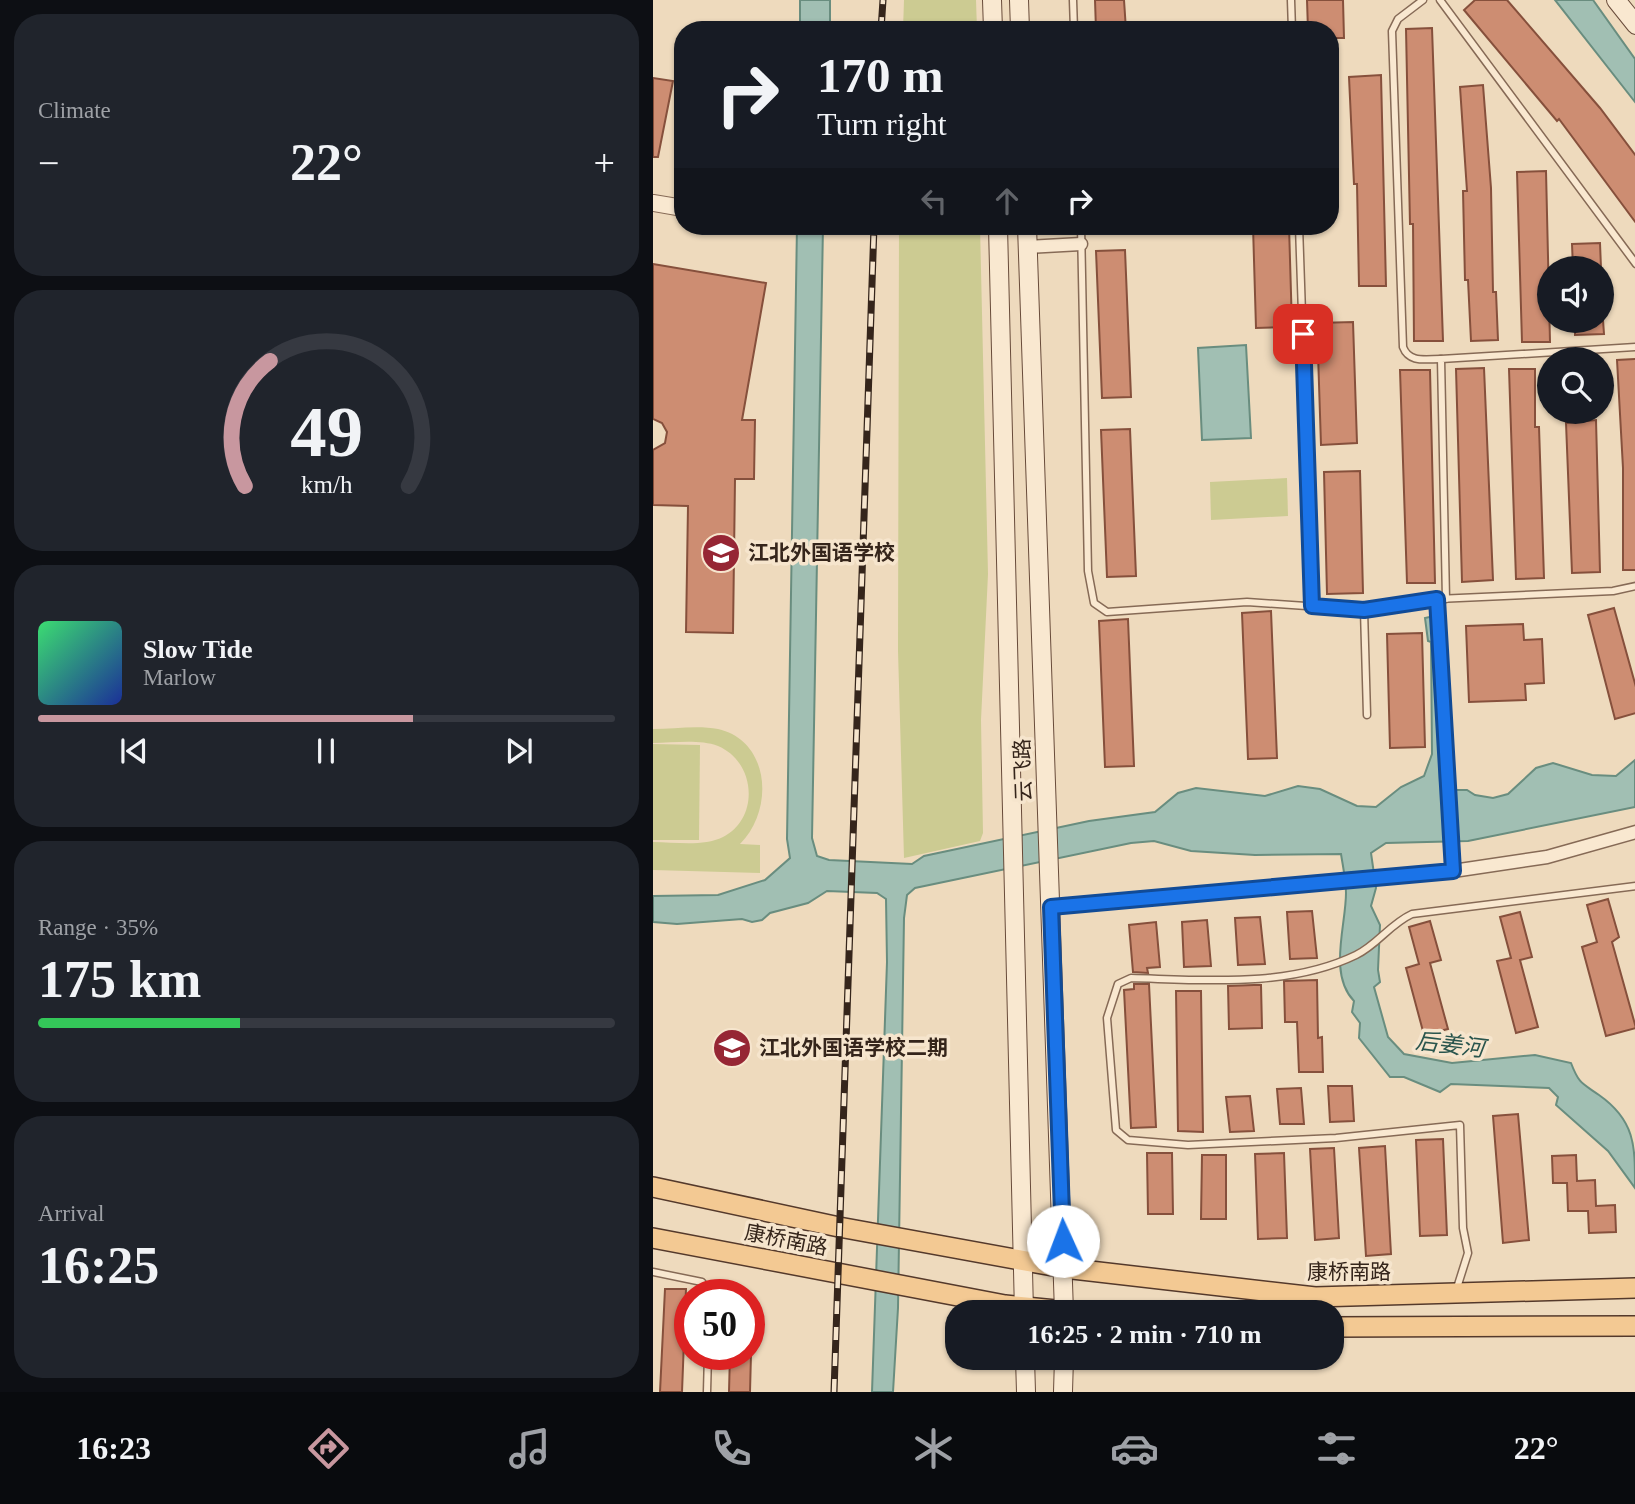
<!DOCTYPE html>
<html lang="en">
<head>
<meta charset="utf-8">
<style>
	:root { --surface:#171b24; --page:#20242c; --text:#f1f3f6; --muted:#9ea1a6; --line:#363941; --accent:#c8979f }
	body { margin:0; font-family:"Times New Roman","Noto Sans SC",serif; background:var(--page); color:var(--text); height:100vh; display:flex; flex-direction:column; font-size:26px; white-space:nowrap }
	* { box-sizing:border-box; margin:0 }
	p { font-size:23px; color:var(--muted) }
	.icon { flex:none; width:38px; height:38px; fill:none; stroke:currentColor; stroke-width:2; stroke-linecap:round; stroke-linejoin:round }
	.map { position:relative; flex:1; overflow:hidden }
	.side { display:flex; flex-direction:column; gap:14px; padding:14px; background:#0d0f14; width:653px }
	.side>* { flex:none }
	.guide { position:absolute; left:21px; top:21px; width:665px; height:214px; border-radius:28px; box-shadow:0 2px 5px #0004; background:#171b24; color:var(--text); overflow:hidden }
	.buttons { position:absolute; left:884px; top:256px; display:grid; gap:14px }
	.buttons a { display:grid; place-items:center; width:77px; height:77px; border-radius:50%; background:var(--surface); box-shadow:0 2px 5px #0004; font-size:35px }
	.speed { position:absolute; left:21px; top:1279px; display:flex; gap:14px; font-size:35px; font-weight:700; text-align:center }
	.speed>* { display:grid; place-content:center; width:91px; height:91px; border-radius:50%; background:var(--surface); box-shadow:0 2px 5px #0004; line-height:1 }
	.speed .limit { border:10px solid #d22; background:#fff; color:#111 }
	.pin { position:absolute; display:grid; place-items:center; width:60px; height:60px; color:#fff; margin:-30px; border-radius:14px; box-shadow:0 4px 10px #0006 }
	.me { position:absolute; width:77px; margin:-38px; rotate:358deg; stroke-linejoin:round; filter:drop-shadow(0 0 5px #0008) }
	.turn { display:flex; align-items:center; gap:24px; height:147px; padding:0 28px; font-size:32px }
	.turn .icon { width:91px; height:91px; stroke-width:2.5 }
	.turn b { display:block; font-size:49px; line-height:60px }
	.lanes { display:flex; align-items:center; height:66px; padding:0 28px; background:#0003; justify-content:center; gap:35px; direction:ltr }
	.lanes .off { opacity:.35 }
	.big { font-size:52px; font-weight:600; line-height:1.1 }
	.side .widget { flex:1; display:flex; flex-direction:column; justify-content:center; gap:10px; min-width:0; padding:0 24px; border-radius:28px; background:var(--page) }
	.side .dial { align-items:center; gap:0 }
	.dial svg { height:182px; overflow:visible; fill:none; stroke:var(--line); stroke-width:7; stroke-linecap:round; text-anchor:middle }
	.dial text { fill:var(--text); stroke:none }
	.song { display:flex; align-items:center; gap:21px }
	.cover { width:84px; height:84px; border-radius:10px; background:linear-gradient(135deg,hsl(140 70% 55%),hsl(230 70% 35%)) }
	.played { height:7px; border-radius:4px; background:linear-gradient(90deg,var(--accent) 65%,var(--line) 65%) }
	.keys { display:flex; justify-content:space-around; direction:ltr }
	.heat { display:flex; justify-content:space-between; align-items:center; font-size:38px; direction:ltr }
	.charge { height:10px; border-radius:5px; background:linear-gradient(90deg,#34c759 35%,var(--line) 0) }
	.trip { position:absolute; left:292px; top:1300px; width:399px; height:70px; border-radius:28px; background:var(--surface); box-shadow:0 2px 5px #0004; font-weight:600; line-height:70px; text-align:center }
	.dock { display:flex; height:112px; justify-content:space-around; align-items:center; background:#090b0e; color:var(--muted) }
	.dock .icon { width:49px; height:49px }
	.dock .on { color:var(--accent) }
	.dock b { font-size:32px; color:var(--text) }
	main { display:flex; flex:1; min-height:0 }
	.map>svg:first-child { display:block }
	.green { fill:#cccb92 }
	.water { fill:#a1bfb3; stroke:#698d7f; stroke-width:2 }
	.building { fill:#cd8d72; stroke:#86503c; stroke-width:2 }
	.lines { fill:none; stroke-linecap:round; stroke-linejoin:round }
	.service-casing { stroke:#866a56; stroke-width:9 }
	.minor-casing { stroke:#866a56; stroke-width:15 }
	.tertiary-casing { stroke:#866a56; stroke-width:18 }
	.secondary-casing { stroke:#684b3a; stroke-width:20 }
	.primary-casing { stroke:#54392b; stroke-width:22 }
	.service { stroke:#f9e8d0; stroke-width:6 }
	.minor { stroke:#f9e8d0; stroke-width:12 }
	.tertiary { stroke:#f9e8d0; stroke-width:16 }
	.secondary { stroke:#f9e8d0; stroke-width:18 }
	.primary { stroke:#f3c993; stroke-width:19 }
	.rail-casing { stroke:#35251b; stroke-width:7 }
	.rail { stroke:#f6e5cd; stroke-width:4.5; stroke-dasharray:13; stroke-linecap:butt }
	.route-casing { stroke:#114b97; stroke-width:18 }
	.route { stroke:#1a73e8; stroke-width:12 }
	.labels { text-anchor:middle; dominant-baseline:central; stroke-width:7; stroke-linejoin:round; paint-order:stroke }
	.poi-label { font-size:21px; font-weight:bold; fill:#35251b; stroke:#f6e5cd; text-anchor:start }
	.street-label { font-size:21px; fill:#35251b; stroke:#f6e5cd }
	.water-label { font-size:23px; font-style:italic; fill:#2a554d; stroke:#f6e5cd }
</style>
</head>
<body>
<main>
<section class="side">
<div class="widget"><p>Climate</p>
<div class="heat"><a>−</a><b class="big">22°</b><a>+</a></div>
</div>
<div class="widget dial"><svg viewBox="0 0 100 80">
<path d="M14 69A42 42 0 1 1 86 69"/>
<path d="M14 69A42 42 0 0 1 25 14" stroke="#c8979f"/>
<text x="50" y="56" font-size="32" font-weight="700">49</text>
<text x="50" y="72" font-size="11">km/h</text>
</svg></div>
<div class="widget">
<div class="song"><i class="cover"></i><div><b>Slow Tide</b><p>Marlow</p></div></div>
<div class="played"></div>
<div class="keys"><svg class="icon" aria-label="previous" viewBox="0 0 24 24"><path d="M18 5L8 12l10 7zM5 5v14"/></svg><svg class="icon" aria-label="pause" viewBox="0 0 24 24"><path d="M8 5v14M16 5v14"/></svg><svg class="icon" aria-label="next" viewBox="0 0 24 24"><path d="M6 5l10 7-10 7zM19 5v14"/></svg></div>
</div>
<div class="widget"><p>Range · 35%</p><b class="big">175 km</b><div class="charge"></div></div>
<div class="widget"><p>Arrival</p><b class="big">16:25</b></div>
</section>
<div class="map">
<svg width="983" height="1392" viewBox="0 0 983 1392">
	<rect width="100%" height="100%" fill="#eedabd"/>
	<g class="green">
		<path d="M251,0H323L324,30H250Z"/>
		<path d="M246,226H327L335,574L328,720L330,833L327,841L251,858L245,651Z"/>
		<path d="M634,478L635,516L558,520L557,482Z"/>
		<path d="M0,729C20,729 45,725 65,729C118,741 121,811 87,844L107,845V873L0,870V842C22,842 50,847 70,837C107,818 103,762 65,746C46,739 20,743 0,743Z"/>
		<path d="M0,744L47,745L46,840H0Z"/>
	</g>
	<g class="water">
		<rect x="147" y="0" width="30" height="30"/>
		<path d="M902,0H940L982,59V102Z"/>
		<path d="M144,226H170L159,838L164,856L176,860L259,864L271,856L436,821L502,812L525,793L543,788L612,796L645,786L667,789L704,806L723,807L748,787L771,776L779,754L778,642L775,641L772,618L781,616L787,783L792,790H814L822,795L840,798L855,794L883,768L900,763L939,775L963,776L982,760V807L815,841L733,843L718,853L723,888L718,906L727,925L725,970L727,982L721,987L735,1037L751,1054L799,1063L882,1055L918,1063C926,1084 929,1083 946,1095C983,1121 982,1147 982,1188L955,1151L903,1105L905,1097L896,1088L798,1084L787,1092L751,1077H737L706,1038L707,1023L699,1012L701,1001C675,974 693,926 693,893C693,880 690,867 688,854L602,855L538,851L501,841L478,843L262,888L254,895L251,918L245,1308L240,1392H219L234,962L233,899L224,893L174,891L155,903L117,913L109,920L99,922L89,919L24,924L0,922V896L65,895L112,880L137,858L134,839Z"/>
		<path d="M593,345L598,438L549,440L545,348Z"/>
	</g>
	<g class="building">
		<path d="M442,0H471L473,30H443Z"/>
		<path d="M654,0H690L691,38H677V30H655Z"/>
		<path d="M822,0H854L947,108L983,156V223L906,119L904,121L811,10Z"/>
		<path d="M779,28L790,341H761L760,224H757L753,29Z"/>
		<path d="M728,75L733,286H706L704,184H701L696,77Z"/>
		<path d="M0,78L20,81L5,157H0Z"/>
		<path d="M830,85L838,188L840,292H843L845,340L818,341L815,280H812L810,191H814L807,87Z"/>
		<path d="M893,171L897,342H869L864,172Z"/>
		<path d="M600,226H636L639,327L603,328Z"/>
		<path d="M947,243L948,268H920L919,244Z"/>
		<path d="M472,250L478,397L449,398L443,251Z"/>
		<path d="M0,264L113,283L89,420H102L101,479H82L80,633L33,632L35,506L0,505V450L12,443L14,432L9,423L0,419Z"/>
		<path d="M922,320H950L951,334L922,335Z"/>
		<path d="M700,322L704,443L668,445L664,323Z"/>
		<path d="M983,359V570H970V468L964,360Z"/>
		<path d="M831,368L840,580L809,582L803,369Z"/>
		<path d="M856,369H882V427H886L891,578L863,579Z"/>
		<path d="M747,370H777L782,583H754Z"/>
		<path d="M943,420L947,572L919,573L913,423Z"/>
		<path d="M477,429L483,576L454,577L448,430Z"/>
		<path d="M707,471L710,593L674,594L671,472Z"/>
		<path d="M961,608L983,687V713L962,719L935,615Z"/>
		<path d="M618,611L624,758L595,759L589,613Z"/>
		<path d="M475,619L481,766L452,767L446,621Z"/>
		<path d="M870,624L871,640L889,639L891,683L872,684L873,700L816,702L813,626Z"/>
		<path d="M769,633L772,747L737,748L734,634Z"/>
		<path d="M955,899L966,937L959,942L983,1028L953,1036L929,947L944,942L934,905Z"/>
		<path d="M659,911L664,958L637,959L634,912Z"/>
		<path d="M867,912L879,957L867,960L885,1027L863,1033L844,961L858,958L847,917Z"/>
		<path d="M607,917L612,964L585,965L582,918Z"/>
		<path d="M554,920L558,966L531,967L529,922Z"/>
		<path d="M777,921L788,960L777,963L795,1029L771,1035L753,968L766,964L756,927Z"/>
		<path d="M503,922L507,967L494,968L495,973L480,972L476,925Z"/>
		<path d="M664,980L665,1038L669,1037L670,1072H646L644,1022H632L631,981Z"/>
		<path d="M481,984H496L503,1127L478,1128L471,990L481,989Z"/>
		<path d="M601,985H608L609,1028L576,1029L575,986Z"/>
		<path d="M523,991H548L550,1132L525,1131Z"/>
		<path d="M675,1086H699L701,1121L677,1122Z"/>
		<path d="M648,1088L651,1124H627L624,1089Z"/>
		<path d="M597,1096L601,1131L577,1132L573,1097Z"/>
		<path d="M865,1114L876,1240L850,1243L840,1116Z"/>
		<path d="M790,1139L794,1235L767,1236L763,1140Z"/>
		<path d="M732,1146L738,1254L713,1256L706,1148Z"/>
		<path d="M681,1148L686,1238L662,1240L657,1149Z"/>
		<path d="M494,1153H519L520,1214H495Z"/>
		<path d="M631,1153L634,1238L605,1239L602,1154Z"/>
		<path d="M549,1155H573V1219H548Z"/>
		<path d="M923,1155L924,1181L942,1180L943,1206L962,1205L963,1232L936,1233L935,1211H915L914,1183H900L899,1156Z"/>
		<path d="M12,1289H33L29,1392H7Z"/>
		<path d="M77,1354H98L97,1392H76Z"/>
	</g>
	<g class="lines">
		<defs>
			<g id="service">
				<path d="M420,0L421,30"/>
				<path d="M638,0L639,30"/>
				<path d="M770,0L745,19L739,31L750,347C756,363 772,359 788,359"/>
				<path d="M787,0L983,264"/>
				<path d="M428,226L435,571L441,603L454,612L594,602L711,610L784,599L960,591L983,586"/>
				<path d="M646,226L659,606"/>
				<path d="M784,599L800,871"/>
				<path d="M793,599L788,359L983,347"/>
				<path d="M711,610L714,715"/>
				<path d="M0,1272L49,1282L58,1295"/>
				<path d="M803,1291L815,1253L810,1228L807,1125L683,1138L535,1145L475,1140L463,1130L454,1018L465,984L478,978C551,980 635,988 703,955C724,945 737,924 759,914L983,886"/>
				<path d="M54,1392L55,1354"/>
			</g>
			<g id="minor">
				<path d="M374,247L428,244"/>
				<path d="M398,907L800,871L894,857L983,832"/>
			</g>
			<path id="tertiary" d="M0,203L30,208"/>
			<g id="secondary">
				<path d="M339,0L340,30"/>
				<path d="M366,0L367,30"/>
				<path d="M963,0L983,25"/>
				<path d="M345,226L371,1312"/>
				<path d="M374,226L411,1312"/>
				<path d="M372,1358L373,1392"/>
				<path d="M410,1392L411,1358"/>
			</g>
			<g id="primary">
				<path d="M0,1187L186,1227L411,1268L662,1297L983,1288"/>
				<path d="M0,1238L352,1305L423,1312"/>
				<path d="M679,1327L983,1326"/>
			</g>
		</defs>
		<use href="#service" class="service-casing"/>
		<use href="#minor" class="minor-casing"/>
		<use href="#tertiary" class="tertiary-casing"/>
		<use href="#secondary" class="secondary-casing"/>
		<use href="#primary" class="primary-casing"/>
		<use href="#service" class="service"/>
		<use href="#minor" class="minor"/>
		<use href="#tertiary" class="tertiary"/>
		<use href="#secondary" class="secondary"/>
		<use href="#primary" class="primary"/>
		<defs>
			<g id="rail">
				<path d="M228,30L230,0"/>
				<path d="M181,1392L221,226"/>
			</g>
		</defs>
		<use href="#rail" class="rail-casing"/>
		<use href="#rail" class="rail"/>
	</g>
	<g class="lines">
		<defs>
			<path id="route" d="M410,1241L398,907L800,871L784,599L711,610L659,606L650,334"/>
		</defs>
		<use href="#route" class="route-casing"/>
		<use href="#route" class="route"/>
	</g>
	<defs>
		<symbol id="school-disc" viewBox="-11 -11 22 22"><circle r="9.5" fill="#962634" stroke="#f6e5cd"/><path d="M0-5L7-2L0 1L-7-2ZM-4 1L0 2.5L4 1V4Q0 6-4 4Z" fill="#fff"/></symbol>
	</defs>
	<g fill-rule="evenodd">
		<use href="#school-disc" x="46" y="531" width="44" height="44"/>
		<use href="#school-disc" x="57" y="1026" width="44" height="44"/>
	</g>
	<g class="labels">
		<g class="poi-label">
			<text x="95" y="553">江北外国语学校</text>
			<text x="106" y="1048">江北外国语学校二期</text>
		</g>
		<g class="street-label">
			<text transform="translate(370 770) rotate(-92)">云飞路</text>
			<text transform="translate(133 1240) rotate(11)">康桥南路</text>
			<text x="696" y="1272">康桥南路</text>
		</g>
		<g class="water-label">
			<text transform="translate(797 1045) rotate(7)">后姜河</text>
		</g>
	</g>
</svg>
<div class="buttons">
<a><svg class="icon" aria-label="sound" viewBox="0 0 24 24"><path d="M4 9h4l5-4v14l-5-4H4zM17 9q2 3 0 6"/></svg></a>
<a><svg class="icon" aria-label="search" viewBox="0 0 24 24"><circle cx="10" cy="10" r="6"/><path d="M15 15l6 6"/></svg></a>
</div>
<div class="speed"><div class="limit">50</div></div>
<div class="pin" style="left:650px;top:334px;background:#d93025"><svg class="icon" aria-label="arrive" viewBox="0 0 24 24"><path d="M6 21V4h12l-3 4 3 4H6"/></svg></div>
<svg class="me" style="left:410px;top:1241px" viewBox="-20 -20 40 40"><circle r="19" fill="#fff"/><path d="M0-13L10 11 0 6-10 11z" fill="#1a73e8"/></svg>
<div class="trip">16:25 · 2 min · 710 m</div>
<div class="guide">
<div class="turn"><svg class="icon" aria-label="right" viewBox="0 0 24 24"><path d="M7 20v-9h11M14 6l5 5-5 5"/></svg><div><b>170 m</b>Turn right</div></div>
<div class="lanes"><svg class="icon off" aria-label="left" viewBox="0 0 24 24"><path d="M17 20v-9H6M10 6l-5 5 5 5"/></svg><svg class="icon off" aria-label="ahead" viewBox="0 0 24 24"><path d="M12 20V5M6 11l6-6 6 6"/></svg><svg class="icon" aria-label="right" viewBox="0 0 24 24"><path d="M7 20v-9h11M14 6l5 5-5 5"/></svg></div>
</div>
</div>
</main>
<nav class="dock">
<b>16:23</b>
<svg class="icon on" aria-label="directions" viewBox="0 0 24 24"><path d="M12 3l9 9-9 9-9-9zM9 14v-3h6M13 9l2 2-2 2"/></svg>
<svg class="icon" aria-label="music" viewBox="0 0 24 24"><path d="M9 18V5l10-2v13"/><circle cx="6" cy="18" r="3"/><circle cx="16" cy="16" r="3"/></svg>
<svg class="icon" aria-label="phone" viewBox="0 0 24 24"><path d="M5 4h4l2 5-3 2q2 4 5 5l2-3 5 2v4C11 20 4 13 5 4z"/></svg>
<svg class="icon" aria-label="climate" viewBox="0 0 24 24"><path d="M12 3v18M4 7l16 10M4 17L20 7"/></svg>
<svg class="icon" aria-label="car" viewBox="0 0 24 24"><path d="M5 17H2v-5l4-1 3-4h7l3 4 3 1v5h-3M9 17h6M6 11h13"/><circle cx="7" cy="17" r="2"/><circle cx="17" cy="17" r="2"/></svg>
<svg class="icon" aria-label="filters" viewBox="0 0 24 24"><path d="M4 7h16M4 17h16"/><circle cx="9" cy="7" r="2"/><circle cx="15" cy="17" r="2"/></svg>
<b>22°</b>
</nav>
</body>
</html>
